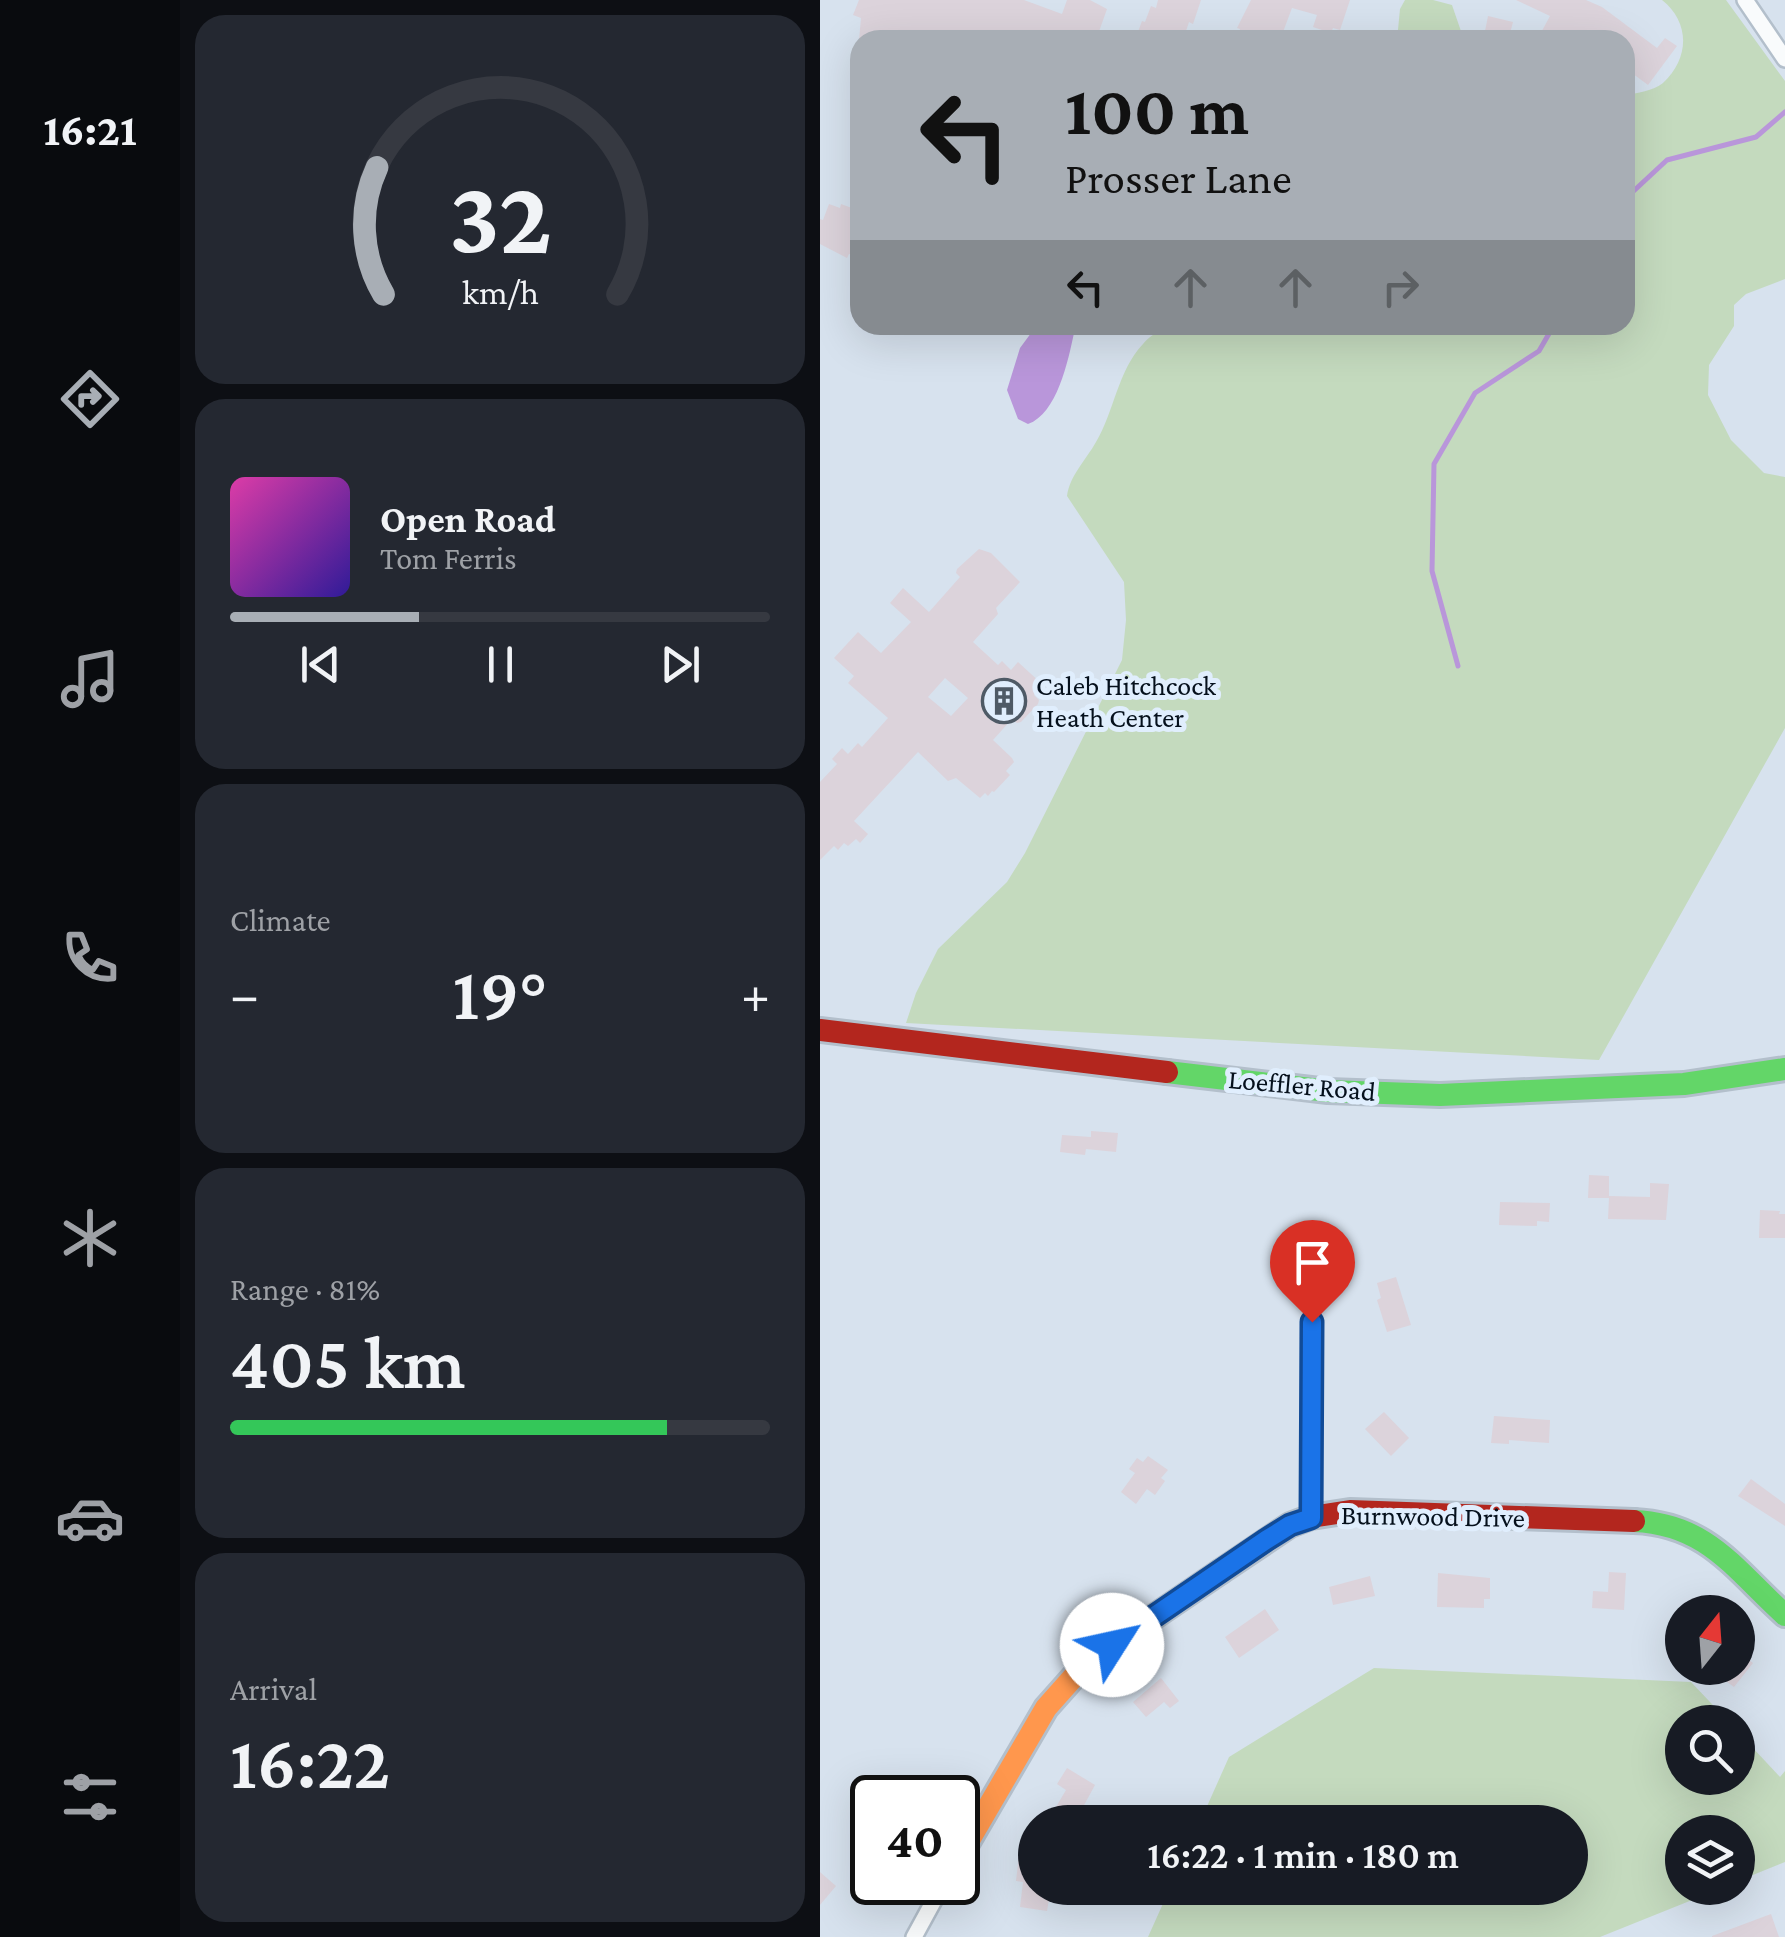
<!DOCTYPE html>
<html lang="en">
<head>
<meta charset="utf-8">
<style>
	:root { --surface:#171b24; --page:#242831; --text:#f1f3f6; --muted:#9ea1a6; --line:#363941; --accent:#a8aeb5 }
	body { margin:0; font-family:"Crimson Pro",serif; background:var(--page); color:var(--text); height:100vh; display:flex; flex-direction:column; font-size:38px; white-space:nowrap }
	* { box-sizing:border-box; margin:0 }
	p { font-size:32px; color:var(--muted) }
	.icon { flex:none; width:55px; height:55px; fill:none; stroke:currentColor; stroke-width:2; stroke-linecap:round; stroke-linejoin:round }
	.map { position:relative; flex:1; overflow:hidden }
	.drawer { display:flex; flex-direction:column; gap:15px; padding:15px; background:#0d0f14; width:640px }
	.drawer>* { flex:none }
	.guide { position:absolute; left:30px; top:30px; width:785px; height:305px; border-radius:30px; box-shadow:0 10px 40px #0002; background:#a8aeb5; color:#111; overflow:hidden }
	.needle { width:65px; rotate:17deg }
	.tools { position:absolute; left:845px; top:1595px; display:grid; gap:20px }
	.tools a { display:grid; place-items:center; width:90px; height:90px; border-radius:50%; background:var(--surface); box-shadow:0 10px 40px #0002; font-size:50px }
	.speed { position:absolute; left:30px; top:1775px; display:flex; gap:20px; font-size:50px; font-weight:700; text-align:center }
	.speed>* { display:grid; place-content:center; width:130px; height:130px; border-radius:50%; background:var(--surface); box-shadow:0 10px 40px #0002; line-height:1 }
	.speed .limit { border:5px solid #111; border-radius:15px; background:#fff; color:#111 }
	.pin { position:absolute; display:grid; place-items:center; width:85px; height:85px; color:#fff; margin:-102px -42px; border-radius:50% 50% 50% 0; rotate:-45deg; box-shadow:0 0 10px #0007 }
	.pin .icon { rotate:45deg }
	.me { position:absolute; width:110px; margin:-55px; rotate:55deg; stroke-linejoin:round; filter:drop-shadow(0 0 8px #0008) }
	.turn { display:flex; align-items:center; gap:35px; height:210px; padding:0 50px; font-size:45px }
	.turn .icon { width:130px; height:130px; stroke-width:2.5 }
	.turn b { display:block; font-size:70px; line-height:85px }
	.lanes { display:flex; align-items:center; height:95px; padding:0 50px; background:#0003; justify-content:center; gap:50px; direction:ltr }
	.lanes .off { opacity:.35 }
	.big { font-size:75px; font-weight:600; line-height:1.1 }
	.drawer .widget { flex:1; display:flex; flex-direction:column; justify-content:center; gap:15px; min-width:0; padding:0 35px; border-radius:30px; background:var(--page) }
	.drawer .dial { align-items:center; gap:0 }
	.dial svg { height:260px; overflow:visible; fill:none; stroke:var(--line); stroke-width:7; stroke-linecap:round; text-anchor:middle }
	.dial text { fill:var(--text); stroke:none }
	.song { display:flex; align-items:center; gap:30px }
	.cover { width:120px; height:120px; border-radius:15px; background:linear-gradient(135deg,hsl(320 70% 55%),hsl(250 70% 35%)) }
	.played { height:10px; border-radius:5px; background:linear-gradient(90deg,var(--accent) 35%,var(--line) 35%) }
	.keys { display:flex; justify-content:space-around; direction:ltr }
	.heat { display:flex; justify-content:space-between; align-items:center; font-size:55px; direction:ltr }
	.charge { height:15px; border-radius:8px; background:linear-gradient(90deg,#34c759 81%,var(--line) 0) }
	.trip { position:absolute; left:198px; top:1805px; width:570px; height:100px; border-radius:50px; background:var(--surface); box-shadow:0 10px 40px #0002; font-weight:600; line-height:100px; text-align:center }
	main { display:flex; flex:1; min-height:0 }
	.menu { display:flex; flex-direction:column; width:180px; justify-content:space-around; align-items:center; background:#090b0e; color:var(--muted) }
	.menu .icon { width:70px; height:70px }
	.menu .on { color:var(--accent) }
	.menu b { font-size:45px; color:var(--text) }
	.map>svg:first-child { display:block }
	.green { fill:#c4dabe }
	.water { fill:#b996da }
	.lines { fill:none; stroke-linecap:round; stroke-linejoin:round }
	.stream { stroke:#b996da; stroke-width:5 }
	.building { fill:#dcd3db; fill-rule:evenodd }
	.street-casing { stroke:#b3bfcb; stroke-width:20 }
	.fast-casing { stroke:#b3bfcb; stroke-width:28 }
	.slow-casing { stroke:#b3bfcb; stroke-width:28 }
	.jam-casing { stroke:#b3bfcb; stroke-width:28 }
	.street { stroke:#f9fbfc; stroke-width:15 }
	.fast { stroke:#63d668; stroke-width:22 }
	.slow { stroke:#ff974d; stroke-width:22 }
	.jam { stroke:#b3261e; stroke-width:22 }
	.route-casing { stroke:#114b97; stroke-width:25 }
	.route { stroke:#1a73e8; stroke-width:18 }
	.labels { text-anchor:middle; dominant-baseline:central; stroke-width:10; stroke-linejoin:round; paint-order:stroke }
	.poi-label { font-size:28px; fill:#05101c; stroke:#e0eefd; text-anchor:start }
	.street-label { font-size:28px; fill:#05101c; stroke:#e0eefd }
</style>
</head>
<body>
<main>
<nav class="menu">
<b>16:21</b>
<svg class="icon on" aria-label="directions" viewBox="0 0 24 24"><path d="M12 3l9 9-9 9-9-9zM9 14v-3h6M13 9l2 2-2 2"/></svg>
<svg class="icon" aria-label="music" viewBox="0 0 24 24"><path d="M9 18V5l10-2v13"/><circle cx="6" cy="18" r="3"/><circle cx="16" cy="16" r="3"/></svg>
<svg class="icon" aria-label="phone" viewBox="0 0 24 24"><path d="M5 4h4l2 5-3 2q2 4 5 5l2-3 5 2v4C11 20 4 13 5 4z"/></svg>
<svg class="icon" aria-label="climate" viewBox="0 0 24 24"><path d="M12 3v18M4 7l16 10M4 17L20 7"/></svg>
<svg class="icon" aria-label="car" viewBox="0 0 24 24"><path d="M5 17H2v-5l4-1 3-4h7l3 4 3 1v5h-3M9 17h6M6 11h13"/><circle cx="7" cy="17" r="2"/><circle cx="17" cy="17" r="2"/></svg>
<svg class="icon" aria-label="filters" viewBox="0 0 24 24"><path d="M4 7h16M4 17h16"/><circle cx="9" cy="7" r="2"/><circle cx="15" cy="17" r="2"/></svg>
</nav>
<section class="drawer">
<div class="widget dial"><svg viewBox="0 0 100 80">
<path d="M14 69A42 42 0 1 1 86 69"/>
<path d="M14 69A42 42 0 0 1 12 30" stroke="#a8aeb5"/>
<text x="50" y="56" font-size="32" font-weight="700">32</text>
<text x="50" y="72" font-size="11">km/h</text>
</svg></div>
<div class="widget">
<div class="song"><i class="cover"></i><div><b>Open Road</b><p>Tom Ferris</p></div></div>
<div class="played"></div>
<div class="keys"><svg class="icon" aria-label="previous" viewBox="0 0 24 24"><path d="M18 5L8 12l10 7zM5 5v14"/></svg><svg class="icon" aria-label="pause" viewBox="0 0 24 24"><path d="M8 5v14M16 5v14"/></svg><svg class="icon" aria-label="next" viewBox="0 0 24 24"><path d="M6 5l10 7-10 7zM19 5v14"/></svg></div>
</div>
<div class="widget"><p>Climate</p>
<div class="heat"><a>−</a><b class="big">19°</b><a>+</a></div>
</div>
<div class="widget"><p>Range · 81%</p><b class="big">405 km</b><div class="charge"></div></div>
<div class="widget"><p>Arrival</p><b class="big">16:22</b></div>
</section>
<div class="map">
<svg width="965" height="1937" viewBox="0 0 965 1937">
	<rect width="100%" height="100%" fill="#d7e2ee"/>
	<g class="green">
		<path d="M585,0H613L632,5L644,40H577L580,9Z"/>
		<path d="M842,0H906L965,81V279L926,294L914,305V326L889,365L888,395L911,440L944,473L965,477V728L779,1060L86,1023L96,993L118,949L187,882L205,853L302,660L306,620L304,582L247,496C250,475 266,460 276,442C294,412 298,370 323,344C335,330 348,328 364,325H805V95C817,93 833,91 843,83C870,58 870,22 842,0Z"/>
		<path d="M554,1668L871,1682L909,1722H862V1778H918V1732L960,1777L965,1771V1862L918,1881V1832H862V1888H902L780,1937H328L350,1888H750V1822H380L409,1757Z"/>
	</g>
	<path class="water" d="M217,325H253L254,333C248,361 237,414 208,424L198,419L187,390L200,348Z"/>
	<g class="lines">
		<g class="stream">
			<path d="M805,199L847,160L936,137L965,112"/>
			<path d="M638,666L612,571L614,464L655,393L719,351L734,325"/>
		</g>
	</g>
	<g class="building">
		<path d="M39,0H204L242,14L247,0H270L287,9L276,40H132L110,32L107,40H39L41,18L33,15Z"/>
		<path d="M338,0H381L373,24L369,22L363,40H315L322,21L325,22L331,6L336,8Z"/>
		<path d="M431,0H530L520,30L513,28L511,33L493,27L497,15L472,8L460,40H429L418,36L420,29L417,28Z"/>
		<path d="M696,0H766L782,7L837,48L845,38L857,46L828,85L805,68V40H717L730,16Z"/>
		<path d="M668,16L693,22L689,37L665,31Z"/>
		<path d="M9,204L20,208L21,204L40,211V258L29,254L27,258L0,244V219L3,220Z"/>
		<path d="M159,549L171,553L200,582L176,608L178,614L153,642L178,665L182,661L191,670L198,662L222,684L214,695L219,700L218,704L201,722L197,723L192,719L173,740L192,758L194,762L186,771L190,775L174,792L172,791L168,796L165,793L160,798L136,778L128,781L98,752L34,821L48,834L40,843L36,839L28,846L24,843L18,850L14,846L0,860V782L17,764L12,759L22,748L28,754L38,743L42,747L68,718L28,683L34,676L14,658L38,632L61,653L91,622L70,603L83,588L109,612L140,577L136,573L137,569ZM125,678L148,698L131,716L108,697Z"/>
		<path d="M271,1131L298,1133L296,1152L266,1149L265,1155L240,1152L242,1135L271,1137Z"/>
		<path d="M769,1175L789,1176V1196L830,1197V1183L849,1184L846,1220L788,1219L789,1198H768Z"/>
		<path d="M680,1202L730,1203L729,1222L717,1221V1226L679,1225Z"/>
		<path d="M940,1210L960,1211L959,1214H965V1238H939Z"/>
		<path d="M576,1277L591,1325L567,1332L557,1300L561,1298L557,1283Z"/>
		<path d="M564,1412L589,1438L571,1456L545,1429Z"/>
		<path d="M674,1416L730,1420L729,1443L689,1440V1444L671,1443Z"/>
		<path d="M328,1456L348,1470L341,1478L345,1481L335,1495L327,1489L316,1504L301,1492L315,1473L309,1469L317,1458L323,1462Z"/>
		<path d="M931,1479L965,1504V1526L918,1496Z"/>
		<path d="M789,1572L806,1573L804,1610L772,1608L773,1591L788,1592Z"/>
		<path d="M618,1573L670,1578V1599H664V1608L617,1607Z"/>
		<path d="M550,1576L555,1596L513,1605L509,1587Z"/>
		<path d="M445,1609L459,1630L419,1658L405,1637Z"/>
		<path d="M918,1652L933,1663L914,1687L903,1679L911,1668H918Z"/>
		<path d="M341,1678L359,1701L350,1708L344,1702L326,1717L313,1702Z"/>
		<path d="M247,1768L275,1785L263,1807L270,1811L263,1822L236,1807L246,1790L237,1784Z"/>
		<path d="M207,1851L215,1852V1888H231L227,1911L200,1907L203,1882L196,1881L199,1855L207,1856Z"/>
		<path d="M0,1872L16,1886L0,1905Z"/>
		<path d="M951,1914L959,1937H892V1936Z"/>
	</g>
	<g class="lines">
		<defs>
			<g id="street">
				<path d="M925,0L965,59"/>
				<path d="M491,1517V1322"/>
				<path d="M94,1937L124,1882"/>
			</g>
			<g id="fast">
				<path d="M347,1072L508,1091L620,1095L864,1084L965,1069"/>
				<path d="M814,1521C888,1524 915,1570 965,1615"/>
			</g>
			<path id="slow" d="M138,1859L226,1708L266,1663L400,1572"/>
			<g id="jam">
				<path d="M0,1030L347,1072"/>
				<path d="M400,1572L470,1525L491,1517L530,1511L814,1521"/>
			</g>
		</defs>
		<use href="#street" class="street-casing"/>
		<use href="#fast" class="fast-casing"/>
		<use href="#slow" class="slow-casing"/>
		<use href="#jam" class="jam-casing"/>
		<use href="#street" class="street"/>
		<use href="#fast" class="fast"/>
		<use href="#slow" class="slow"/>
		<use href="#jam" class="jam"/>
	</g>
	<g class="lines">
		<defs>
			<path id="route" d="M292,1645L446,1540L470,1525L491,1518L492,1322"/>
		</defs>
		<use href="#route" class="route-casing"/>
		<use href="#route" class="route"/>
	</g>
	<defs>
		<symbol id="building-ring" viewBox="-11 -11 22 22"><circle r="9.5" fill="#e0eefd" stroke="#4e5a66" stroke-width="1.5"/><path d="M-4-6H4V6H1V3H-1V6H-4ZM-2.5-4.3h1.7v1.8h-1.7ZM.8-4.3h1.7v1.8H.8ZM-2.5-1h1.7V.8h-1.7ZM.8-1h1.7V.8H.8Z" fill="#4e5a66"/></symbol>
	</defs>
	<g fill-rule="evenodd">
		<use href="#building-ring" x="159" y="676" width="50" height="50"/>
	</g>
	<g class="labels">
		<g class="poi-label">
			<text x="216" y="685">Caleb Hitchcock<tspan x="216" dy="32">Heath Center</tspan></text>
		</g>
		<g class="street-label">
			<text transform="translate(482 1085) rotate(5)">Loeffler Road</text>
			<text transform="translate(613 1516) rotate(1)">Burnwood Drive</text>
		</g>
	</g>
</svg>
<div class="tools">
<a><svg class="needle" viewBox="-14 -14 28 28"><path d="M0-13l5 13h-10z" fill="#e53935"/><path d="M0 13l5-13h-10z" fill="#9ea1a6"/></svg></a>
<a><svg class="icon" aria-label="search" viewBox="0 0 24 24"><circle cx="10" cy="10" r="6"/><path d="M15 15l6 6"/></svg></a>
<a><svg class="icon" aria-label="layers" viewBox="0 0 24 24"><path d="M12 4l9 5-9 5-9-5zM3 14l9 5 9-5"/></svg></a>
</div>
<div class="speed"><div class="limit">40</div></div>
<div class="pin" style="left:492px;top:1322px;background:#d93025"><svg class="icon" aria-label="arrive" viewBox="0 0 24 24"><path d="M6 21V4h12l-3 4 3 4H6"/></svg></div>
<svg class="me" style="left:292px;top:1645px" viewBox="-20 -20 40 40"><circle r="19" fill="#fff"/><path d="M0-13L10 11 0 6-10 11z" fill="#1a73e8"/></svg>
<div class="trip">16:22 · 1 min · 180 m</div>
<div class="guide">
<div class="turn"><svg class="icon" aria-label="left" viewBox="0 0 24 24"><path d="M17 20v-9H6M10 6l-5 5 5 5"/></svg><div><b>100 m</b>Prosser Lane</div></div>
<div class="lanes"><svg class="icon" aria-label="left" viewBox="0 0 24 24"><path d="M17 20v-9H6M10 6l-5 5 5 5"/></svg><svg class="icon off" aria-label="ahead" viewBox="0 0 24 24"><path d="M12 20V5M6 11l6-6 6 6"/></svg><svg class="icon off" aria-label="ahead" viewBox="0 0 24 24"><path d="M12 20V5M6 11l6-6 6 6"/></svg><svg class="icon off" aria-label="right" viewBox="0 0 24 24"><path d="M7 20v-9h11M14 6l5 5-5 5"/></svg></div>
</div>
</div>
</main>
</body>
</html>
